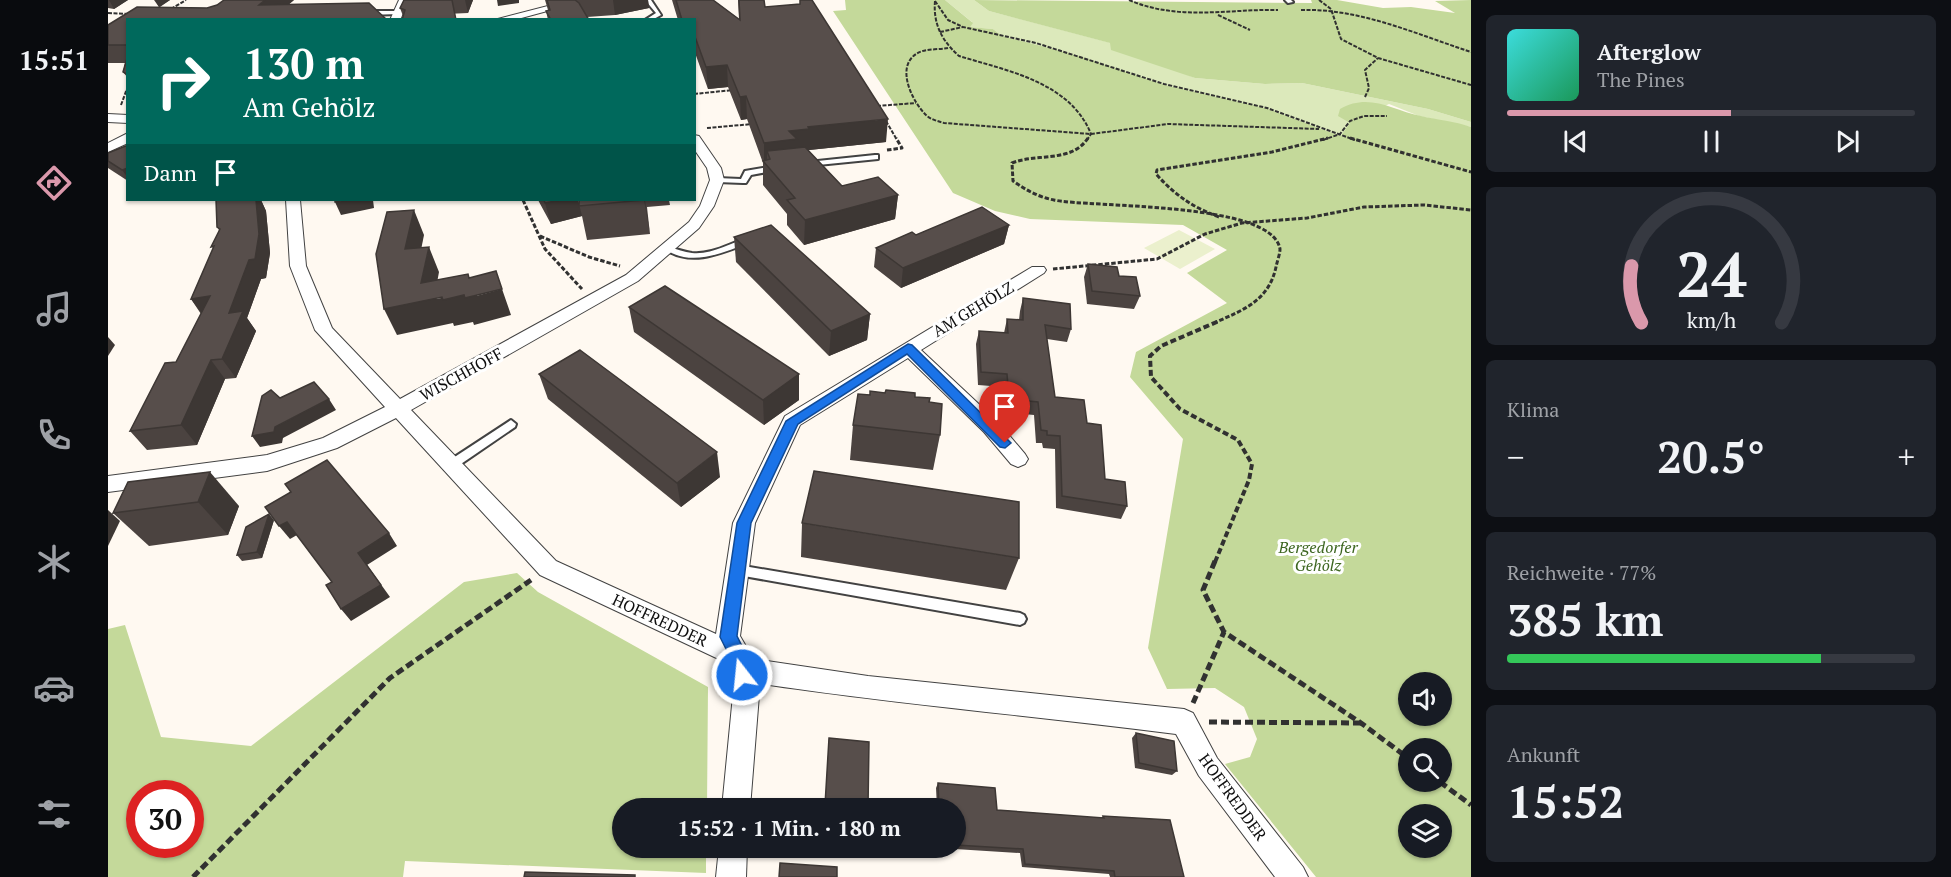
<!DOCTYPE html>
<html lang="de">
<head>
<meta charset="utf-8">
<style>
	:root { --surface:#171b24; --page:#20242c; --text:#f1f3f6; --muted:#9ea1a6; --line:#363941; --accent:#da98ab }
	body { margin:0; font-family:"PT Serif",serif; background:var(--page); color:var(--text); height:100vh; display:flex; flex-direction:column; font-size:22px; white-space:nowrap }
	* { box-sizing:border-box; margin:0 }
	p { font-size:20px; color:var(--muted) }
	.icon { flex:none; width:33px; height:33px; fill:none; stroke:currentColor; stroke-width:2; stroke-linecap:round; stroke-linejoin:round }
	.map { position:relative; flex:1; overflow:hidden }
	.sheet { display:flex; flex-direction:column; gap:15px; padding:15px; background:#0d0f14; width:480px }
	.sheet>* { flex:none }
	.top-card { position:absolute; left:18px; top:18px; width:570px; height:183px; border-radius:0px; box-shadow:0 2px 4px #0004; background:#00695c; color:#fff; overflow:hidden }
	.buttons { position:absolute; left:1290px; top:672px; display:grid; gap:12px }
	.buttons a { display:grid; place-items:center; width:54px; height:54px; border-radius:50%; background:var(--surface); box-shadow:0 2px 4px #0004; font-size:30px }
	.speed { position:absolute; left:18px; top:780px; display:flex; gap:12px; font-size:30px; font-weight:700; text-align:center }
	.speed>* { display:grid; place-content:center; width:78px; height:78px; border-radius:50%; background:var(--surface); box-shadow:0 2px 4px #0004; line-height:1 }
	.speed .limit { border:9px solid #d22; background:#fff; color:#111 }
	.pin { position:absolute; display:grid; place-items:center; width:51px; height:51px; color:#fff; margin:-62px -26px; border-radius:50% 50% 50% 0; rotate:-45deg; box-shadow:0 0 6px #0007 }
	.pin .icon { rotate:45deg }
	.me { position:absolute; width:66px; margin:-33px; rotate:344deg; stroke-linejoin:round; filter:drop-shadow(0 0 4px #0008) }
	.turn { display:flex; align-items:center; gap:21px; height:126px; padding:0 18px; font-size:27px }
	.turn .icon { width:78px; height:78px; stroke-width:2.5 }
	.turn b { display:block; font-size:42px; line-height:51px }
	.then { display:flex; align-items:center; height:57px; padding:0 18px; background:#0003; gap:12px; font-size:22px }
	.big { font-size:45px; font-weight:800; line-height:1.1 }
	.sheet .card { flex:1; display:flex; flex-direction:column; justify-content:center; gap:9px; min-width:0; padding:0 21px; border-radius:9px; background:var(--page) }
	.sheet .dial { align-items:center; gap:0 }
	.dial svg { height:156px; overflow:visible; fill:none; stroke:var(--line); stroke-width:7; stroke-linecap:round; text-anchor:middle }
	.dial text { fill:var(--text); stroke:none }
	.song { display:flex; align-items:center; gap:18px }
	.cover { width:72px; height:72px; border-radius:9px; background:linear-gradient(135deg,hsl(180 70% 55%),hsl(150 70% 35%)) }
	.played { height:6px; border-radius:3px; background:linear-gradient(90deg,var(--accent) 55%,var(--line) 55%) }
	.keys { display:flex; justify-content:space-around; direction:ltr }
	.heat { display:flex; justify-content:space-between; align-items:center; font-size:33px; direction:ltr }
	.charge { height:9px; border-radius:4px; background:linear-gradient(90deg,#34c759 77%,var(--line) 0) }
	.trip { position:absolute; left:504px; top:798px; width:354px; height:60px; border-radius:30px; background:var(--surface); box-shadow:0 2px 4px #0004; font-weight:800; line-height:60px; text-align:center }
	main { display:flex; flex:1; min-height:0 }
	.dock { display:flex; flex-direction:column; width:108px; justify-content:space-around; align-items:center; background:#090b0e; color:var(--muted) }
	.dock .icon { width:42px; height:42px }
	.dock .current { color:var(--accent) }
	.dock b { font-size:27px; color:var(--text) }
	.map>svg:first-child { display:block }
	.green { fill:#dce9bb }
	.forest { fill:#c4d99a; fill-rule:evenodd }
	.pitch { fill:#ebf0cd }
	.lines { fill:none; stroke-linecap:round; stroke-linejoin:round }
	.lane-casing { stroke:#424242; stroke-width:4 }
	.street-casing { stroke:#424242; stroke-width:2 }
	.path-far3 { stroke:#313131; stroke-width:2; stroke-dasharray:4 1.5; stroke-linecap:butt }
	.path-far2 { stroke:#313131; stroke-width:3; stroke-dasharray:4.5 2; stroke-linecap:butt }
	.path-far1 { stroke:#313131; stroke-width:4; stroke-dasharray:6 3; stroke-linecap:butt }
	.path { stroke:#313131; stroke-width:5; stroke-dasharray:8 4; stroke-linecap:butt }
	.lane { fill:#fff; fill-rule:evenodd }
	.street { fill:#fff; fill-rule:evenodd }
	.wall { fill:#4b4340 }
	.shaded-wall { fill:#3d3734 }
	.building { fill:#574e4b; stroke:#3d3734; stroke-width:1.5 }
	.route { fill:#1a73e8; stroke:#114b97; stroke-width:1.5 }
	.labels { text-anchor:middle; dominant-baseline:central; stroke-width:6; stroke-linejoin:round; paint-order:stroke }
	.street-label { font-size:16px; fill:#0f0f0f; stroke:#fff }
	.park-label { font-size:16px; font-style:italic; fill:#3d6620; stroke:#fff }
</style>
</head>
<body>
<main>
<nav class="dock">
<b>15:51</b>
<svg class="icon current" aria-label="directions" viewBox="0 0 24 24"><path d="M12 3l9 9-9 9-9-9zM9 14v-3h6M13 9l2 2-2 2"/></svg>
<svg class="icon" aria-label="music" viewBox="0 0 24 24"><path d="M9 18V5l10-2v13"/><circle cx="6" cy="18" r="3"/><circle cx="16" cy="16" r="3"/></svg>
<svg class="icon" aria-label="phone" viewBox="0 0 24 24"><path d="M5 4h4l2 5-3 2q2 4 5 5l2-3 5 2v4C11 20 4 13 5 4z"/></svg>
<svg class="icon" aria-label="climate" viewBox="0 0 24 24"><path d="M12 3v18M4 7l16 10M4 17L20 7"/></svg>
<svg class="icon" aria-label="car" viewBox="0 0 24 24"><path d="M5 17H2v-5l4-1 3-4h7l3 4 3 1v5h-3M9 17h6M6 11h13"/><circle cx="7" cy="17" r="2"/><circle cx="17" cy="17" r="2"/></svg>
<svg class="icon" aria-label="filters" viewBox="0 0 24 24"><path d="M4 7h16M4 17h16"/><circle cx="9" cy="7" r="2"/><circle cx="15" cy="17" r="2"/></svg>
</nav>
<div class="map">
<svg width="1363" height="877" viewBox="0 0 1363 877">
	<rect width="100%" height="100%" fill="#fff9f1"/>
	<path class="green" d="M837,0H866L881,11L1003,43L1087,78L1157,84L1194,83L1320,109L1363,122V127L1311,116L1281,104L1243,123L1234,136L1157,108L1057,85L972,56L894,36L885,29L861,27L864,22Z"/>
	<g class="forest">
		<path d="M737,0H837L865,23L862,27L885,29L894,36L972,56L1057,85L1157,108L1233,136L1242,123L1230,116L1232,109C1261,92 1284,110 1313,116C1330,120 1346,121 1363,127V877H1208L1117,764L1142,757L1149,739L1136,707L1107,688L1059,689L1040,648L1075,439L1022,377L1028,352L1119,303L1079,273L1119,250L1075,225L922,219L887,211L845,193L725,11L738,10ZM1300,682H1334V716H1300ZM1300,748H1334V782H1300ZM1300,814H1334V848H1300Z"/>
		<path d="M866,0L1204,3L1203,0H1229L1275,8L1303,7L1347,13L1327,1L1363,0V122L1320,109L1194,83L1157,84L1087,78L1003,50L1002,43L881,11Z"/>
		<path d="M409,573L430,592L600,687L599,808H514V848H598V873L297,861L295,877H0V629L17,625L53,737L143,746L356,582ZM32,794H82V844H32Z"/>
	</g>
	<path class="pitch" d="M1071,230L1107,249L1072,269L1036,248Z"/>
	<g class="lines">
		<defs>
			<g id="lane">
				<path d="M537,0H543L553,15L544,20H537L548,13Z"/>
				<path d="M1177,0H1183L1185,2L1180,3Z"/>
				<path d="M289,11L291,14L259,15L256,13L259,11Z"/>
				<path d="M767,155H770V159L700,166L696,164L700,162Z"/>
				<path d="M667,166L671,168L670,170L643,175L638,183H635L609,182L605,180L609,178L633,179L637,171Z"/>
				<path d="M640,238L644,240L643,242C616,252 584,268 557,249L561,247C569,249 576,252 584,253C604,255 622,243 640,238Z"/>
				<path d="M403,420L408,424L407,427L347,468H339L338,465L339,462Z"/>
				<path d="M630,565L912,613L916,615L918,619L916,623L912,625L630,575L626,574L624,570L626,566Z"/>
			</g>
			<g id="street">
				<path d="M291,0H301L292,20H282Z"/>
				<path d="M463,0H480L406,20H386Z"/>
				<path d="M0,114L20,115V123L0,122Z"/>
				<path d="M20,133V143L0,152V143Z"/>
				<path d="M586,135L591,136L613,168L616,180L606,206L591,228L530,281L303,410L448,561L608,634L625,523L677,416L924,267H936L938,270L936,273L813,350L890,422L917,454L920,459L917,464L910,467L903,464L876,432L800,358L692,425L647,523L632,636L639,648L653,660L760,676L1076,709L1085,713L1109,758L1195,867L1200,877H1167L1091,776L1068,734C928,716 788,704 648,683L651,695L642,808H614L625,695L619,663L432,575L288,418L229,448L159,471L0,492V476L159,455L215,438L277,407L207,330L182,266L178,200H192L198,266L224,328L292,399L518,275L581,222L592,206L602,180L599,168L586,149Z"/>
				<path d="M611,848H639L638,877H608Z"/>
			</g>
		</defs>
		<use href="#lane" class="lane-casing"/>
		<use href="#street" class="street-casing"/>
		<g class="path-far3">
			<path d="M1021,0C1070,21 1118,9 1170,10"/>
			<path d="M1211,0L1223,9L1233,39L1270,58L1363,85"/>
			<path d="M827,1C825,24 834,41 851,56C900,71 962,82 983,134L979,140"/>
			<path d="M827,1L840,20L855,27L928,43L1056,84L1159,108L1247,140"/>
			<path d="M63,9L78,0"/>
			<path d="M1193,10C1251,8 1308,34 1363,52"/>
			<path d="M0,13L23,14"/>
			<path d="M1110,15L1142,30"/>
			<path d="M832,32L855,27"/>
			<path d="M840,48C830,50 817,48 808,54C787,68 805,103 819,116C824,120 830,121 836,123L983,134L1060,124L1211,129"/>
			<path d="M586,94L625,90"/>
			<path d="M1257,97L1261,88L1257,70L1270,58"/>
			<path d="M13,105L20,86"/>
			<path d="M769,106L808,103"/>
			<path d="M778,121L789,140"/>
			<path d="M599,128L645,124"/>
			<path d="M1215,140L1232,134L1242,121L1256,116H1279"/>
		</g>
		<g class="path-far2">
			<path d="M980,138C964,163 929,153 904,163L905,181C918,190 930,197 946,200C983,208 1164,201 1172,249C1172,254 1169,262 1168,267C1161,300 1136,310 1108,322"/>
			<path d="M1242,138L1363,172"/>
			<path d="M779,150L794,148L788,138"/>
			<path d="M415,200L437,249L474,289"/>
			<path d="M1111,217C1084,207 1067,195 1048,174L1049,170L1164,152L1220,138"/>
			<path d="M432,236L481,257L512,266"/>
			<path d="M945,269L1049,259L1097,234L1134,223L1199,218L1256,207L1316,205L1363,210"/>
		</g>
		<path class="path-far1" d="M1107,562L1141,480L1144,464L1130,440L1072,409L1043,377L1042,356L1053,346L1111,321"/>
		<g class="path">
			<path d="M1107,561L1095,590L1116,632L1253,723L1300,758"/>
			<path d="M1085,703L1116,632"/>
			<path d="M1101,722L1253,723"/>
			<path d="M1332,782L1363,805"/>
			<path d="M85,877L282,678L423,580"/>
		</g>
		<use href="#lane" class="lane"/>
		<use href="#street" class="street"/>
	</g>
	<g class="wall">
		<path d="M0,0H20L6,9L0,8Z"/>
		<path d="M46,0H62L52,7L99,8L186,0L181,4L20,20V78L15,72L17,63H0V25L51,7Z"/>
		<path d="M296,0H365L360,13L295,16L292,8Z"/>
		<path d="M437,0H540L541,8L507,15L479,17L481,20H440L438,11L440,10Z"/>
		<path d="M564,0H605L631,19L630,0H656L657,7L778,142L701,150V151L734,186L790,195L787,219L696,245L679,225V214L655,185V163L639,119L633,120L620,87L600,89L586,50V20H570Z"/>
		<path d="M20,145V181L0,168V153Z"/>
		<path d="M108,200H153L158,211L162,253L158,278L153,279L139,318L148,331L128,378L117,379L89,445L39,450L22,431L68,362L93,314L83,299L105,249L111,230L109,227Z"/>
		<path d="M430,200H470L471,204V200H561L562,205L539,207L542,234L479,240L474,216L443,224Z"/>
		<path d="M901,225L896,244L793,288L766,267L768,248L808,235Z"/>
		<path d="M626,237L762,314L759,340L721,356L628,262Z"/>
		<path d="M980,264L1011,276L1032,296L1026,309L979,304L976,277Z"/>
		<path d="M915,298L963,329L959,342L939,339L947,397L979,423L997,479L1019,506L1013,519L948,508L947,449L935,448L934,443H928L926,415L897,412L896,387L870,385L868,344L871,331L896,333L899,319L911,320L912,311Z"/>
		<path d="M521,307L691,374V400L656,425L526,332Z"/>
		<path d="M431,374L612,477L573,507L440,399Z"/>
		<path d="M762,395L807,397L821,402L832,435L825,470L742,460L745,425Z"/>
		<path d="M20,482L131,506L120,535L41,546L5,513Z"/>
		<path d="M166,520L154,558L134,561L129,555Z"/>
		<path d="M694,523L911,558L898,590L693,557Z"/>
		<path d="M1028,733L1069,771L1064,775L1027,768L1024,738Z"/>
		<path d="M721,738L760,808H717Z"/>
		<path d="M830,783L889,810L993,818L995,816L1076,877H1002L1001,874L914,867L912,853L831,848H848V808H829L828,788Z"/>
	</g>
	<g class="shaded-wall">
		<path d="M1,0H20L6,9Z"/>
		<path d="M47,0H62L51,7Z"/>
		<path d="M157,0H186L163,20L151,5Z"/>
		<path d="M357,0H365L360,13Z"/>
		<path d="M389,0H411V3L390,6Z"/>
		<path d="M505,0H540L541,8L507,15Z"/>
		<path d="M619,65L620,87L600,89L598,67Z"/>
		<path d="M638,96L639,119L633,120L632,97Z"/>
		<path d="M780,119L778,142L701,150V152L662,159L659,151V166L656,162V143L681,131L700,127Z"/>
		<path d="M20,168V178L14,170Z"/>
		<path d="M790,195L787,219L696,245L697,220Z"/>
		<path d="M148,200H153L158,211L162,253L158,278L153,279L139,318L148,331L128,378L114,359L121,313L141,260Z"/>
		<path d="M240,200H265L266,208L233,215L227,202Z"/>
		<path d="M452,200H470L474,216L443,224L437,203Z"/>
		<path d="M536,200H537L542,234Z"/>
		<path d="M306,210L316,235L308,275L297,249Z"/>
		<path d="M901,225L896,244L793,288L795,268Z"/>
		<path d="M321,247L331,272L326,299L356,295L368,296L394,289L403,315L366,325L365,322L346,326L345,323L289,335L276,309L313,283Z"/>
		<path d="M102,296L97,318L83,299Z"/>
		<path d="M762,314L759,340L721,356L723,331Z"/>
		<path d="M0,337L7,345L0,356Z"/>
		<path d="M103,360L117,379L89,445L73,425Z"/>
		<path d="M691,374V400L656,425L655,400Z"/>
		<path d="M221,399L228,410L175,438L174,443L152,447L144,436L167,427Z"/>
		<path d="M609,452L612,477L573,507L569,483Z"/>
		<path d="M102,472L131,506L120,535L90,502Z"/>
		<path d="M0,510L12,521L0,546Z"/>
		<path d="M161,514L166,520L154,558L149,552Z"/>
		<path d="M179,522L189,535L182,539L171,526Z"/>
		<path d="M281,533L289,546L259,565L282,597L243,621L233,609L250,553Z"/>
	</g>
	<g class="building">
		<path d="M116,0H157L151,5L261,3L279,20H20V45H0V25L29,7L99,8L109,5Z"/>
		<path d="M296,0H344L348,20H294L297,10L292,8Z"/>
		<path d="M439,0H467L471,3L481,20H443L438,11L442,10Z"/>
		<path d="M568,0H605L632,20L631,0H656L657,7L692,4V0H704L780,119L700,127L701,129L681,131L689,139L656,143L638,96L632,97L619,65L598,67L586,34V20H574Z"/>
		<path d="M20,55V75L15,72Z"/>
		<path d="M20,145V168L14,170L0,161V153Z"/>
		<path d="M697,147L734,186L770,177L790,195L697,220L679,200L687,198L655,161L662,159L659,151Z"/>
		<path d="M108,200H148L151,234L147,259L141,260L121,313L135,311L114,359L103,360L73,425L22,431L57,363L68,362L102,296L83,299L106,246L103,247L112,229L109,227Z"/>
		<path d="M227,200H240L227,202Z"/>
		<path d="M436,200H452L437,203Z"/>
		<path d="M471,200H536L471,206Z"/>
		<path d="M874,207L901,225L795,268L768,248L804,232L808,235Z"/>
		<path d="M306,210L297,249L321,247L313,283L360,274L361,278L388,271L394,289L357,298L356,295L335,300L334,297L276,309L268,254L279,212Z"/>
		<path d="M663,225L762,314L723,331L626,237Z"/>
		<path d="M980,264L1009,267L1011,276L1028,277L1032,296L984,291Z"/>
		<path d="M557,286L691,374L655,400L521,307Z"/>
		<path d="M915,298L962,304L963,329L937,325L947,397L976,400L979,423L993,425L997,479L1017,482L1019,506L954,496L952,436L939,435V431L933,430L930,402L901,399L899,374L873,372L871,331L900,333L899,319L915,320Z"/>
		<path d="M472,350L609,452L569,483L431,374Z"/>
		<path d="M206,382L221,399L167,427L166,432L144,436L154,396L163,390L172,398Z"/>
		<path d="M778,390L807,393V397L822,398L821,402L834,404L832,435L745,425L750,394L762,395V391L777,393Z"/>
		<path d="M219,460L281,533L250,553L273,585L233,609L218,585L224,582L179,522L171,526L157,507L183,492L177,484Z"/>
		<path d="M706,471L911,502V558L694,523Z"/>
		<path d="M102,472L90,502L5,513L20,482Z"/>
		<path d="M161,514L149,552L129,555L138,527Z"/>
		<path d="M1028,733L1066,741L1069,771L1031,763Z"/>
		<path d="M721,738L761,742L760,808L717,805Z"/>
		<path d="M830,783L887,788L889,810L996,818L995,816L1062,820L1076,877H1007L1006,871L917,864L915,849L848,845V808H831Z"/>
		<path d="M672,863L729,867V877H671Z"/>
		<path d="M417,872L527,875V877H416Z"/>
	</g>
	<path class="route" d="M800,344L804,345L903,443L897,448L892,447L799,354L690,424L643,523L629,636L639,656L643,675L640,681L634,684L628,681L622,657L612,637L629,523L678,421Z"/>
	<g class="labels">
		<g class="street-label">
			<text transform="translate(865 309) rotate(-31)">AM GEHÖLZ</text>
			<text transform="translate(353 374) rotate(-29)">WISCHHOFF</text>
			<text transform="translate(552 620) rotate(25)">HOFFREDDER</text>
			<text transform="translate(1125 797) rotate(54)">HOFFREDDER</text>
		</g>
		<g class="park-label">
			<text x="1210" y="547">Bergedorfer<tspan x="1210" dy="18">Gehölz</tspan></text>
		</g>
	</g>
</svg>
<div class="buttons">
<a><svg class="icon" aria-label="sound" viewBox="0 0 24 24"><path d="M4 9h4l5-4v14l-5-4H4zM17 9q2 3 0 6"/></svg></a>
<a><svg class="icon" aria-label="search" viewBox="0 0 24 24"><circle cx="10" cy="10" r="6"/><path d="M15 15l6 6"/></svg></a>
<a><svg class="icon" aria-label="layers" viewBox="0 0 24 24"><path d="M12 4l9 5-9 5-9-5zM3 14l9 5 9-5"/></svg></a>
</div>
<div class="speed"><div class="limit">30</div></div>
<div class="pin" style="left:897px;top:443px;background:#d93025"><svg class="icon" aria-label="arrive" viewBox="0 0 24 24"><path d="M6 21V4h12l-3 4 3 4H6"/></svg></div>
<svg class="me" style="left:634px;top:675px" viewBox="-20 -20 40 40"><circle r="17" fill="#1a73e8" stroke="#fff" stroke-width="3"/><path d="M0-11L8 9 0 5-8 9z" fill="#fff"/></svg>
<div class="trip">15:52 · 1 Min. · 180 m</div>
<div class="top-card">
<div class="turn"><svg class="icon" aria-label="right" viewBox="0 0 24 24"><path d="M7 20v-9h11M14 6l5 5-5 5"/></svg><div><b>130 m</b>Am Gehölz</div></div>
<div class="then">Dann<svg class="icon" aria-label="arrive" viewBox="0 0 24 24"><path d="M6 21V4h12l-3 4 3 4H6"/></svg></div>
</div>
</div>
<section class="sheet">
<div class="card">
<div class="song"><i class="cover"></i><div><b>Afterglow</b><p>The Pines</p></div></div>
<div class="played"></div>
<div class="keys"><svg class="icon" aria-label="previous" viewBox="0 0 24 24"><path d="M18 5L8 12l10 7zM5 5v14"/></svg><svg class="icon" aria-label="pause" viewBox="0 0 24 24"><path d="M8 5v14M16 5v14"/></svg><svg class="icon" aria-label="next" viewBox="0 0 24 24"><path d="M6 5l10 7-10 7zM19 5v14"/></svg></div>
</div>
<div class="card dial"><svg viewBox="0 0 100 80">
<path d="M14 69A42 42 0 1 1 86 69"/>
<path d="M14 69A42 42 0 0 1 9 40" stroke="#da98ab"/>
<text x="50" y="56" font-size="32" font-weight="700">24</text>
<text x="50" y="72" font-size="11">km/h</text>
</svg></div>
<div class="card"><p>Klima</p>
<div class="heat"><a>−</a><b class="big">20.5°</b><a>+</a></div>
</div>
<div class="card"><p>Reichweite · 77%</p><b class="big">385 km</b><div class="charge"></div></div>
<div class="card"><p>Ankunft</p><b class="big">15:52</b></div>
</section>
</main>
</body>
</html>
